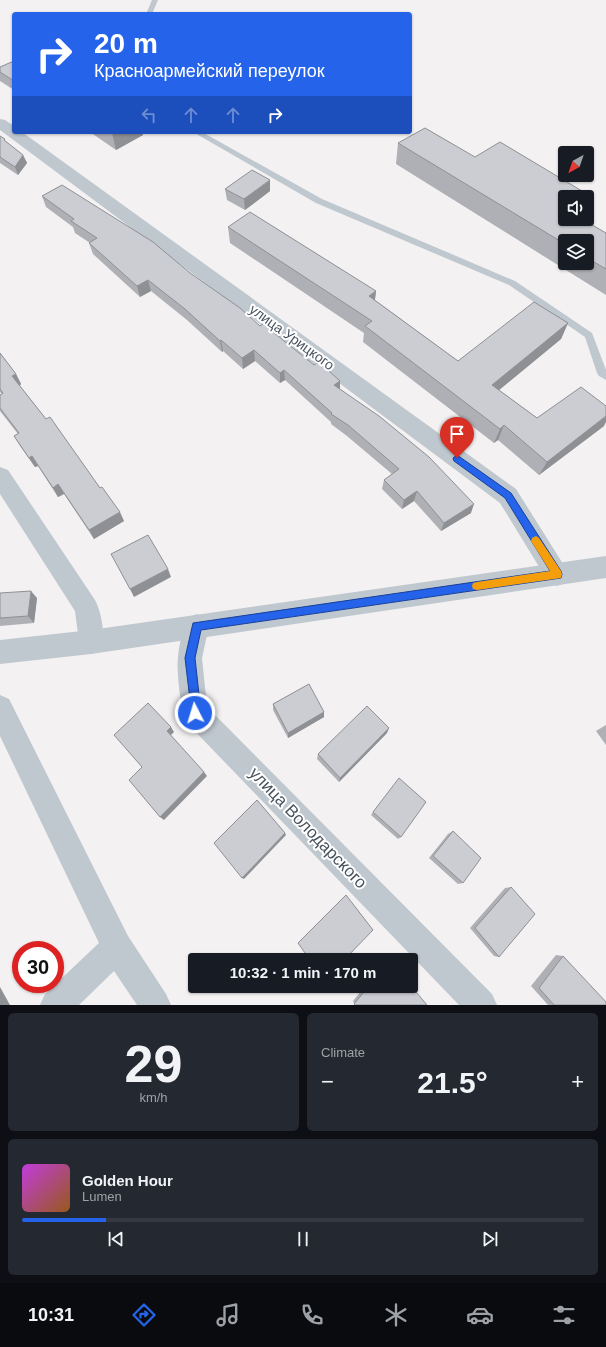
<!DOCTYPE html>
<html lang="en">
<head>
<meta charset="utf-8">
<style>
	:root { --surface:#171b24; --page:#242831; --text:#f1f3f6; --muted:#9ea1a6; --line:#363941; --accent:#2563eb }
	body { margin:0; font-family:Arial,sans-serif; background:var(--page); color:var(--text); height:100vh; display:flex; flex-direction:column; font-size:15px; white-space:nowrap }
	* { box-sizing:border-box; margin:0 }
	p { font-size:13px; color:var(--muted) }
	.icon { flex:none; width:22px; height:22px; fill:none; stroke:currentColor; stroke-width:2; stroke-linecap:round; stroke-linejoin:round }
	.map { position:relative; height:1005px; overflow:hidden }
	.panel { display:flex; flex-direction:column; gap:8px; padding:8px; background:#0d0f14; flex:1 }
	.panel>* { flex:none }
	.top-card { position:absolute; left:12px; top:12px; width:400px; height:122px; border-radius:4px; box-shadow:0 1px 3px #0004; background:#2563eb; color:#fff; overflow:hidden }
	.needle { width:26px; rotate:220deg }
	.buttons { position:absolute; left:558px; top:146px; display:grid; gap:8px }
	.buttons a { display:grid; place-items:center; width:36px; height:36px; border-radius:4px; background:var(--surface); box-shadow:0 1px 3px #0004; font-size:20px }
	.speed { position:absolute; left:12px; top:941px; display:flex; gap:8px; font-size:20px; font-weight:700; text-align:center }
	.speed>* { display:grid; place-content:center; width:52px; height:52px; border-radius:50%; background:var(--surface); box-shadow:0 1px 3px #0004; line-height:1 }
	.speed .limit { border:6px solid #d22; background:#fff; color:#111 }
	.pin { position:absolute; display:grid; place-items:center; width:34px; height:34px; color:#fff; margin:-41px -17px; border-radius:50% 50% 50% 0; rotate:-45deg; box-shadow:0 0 4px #0007 }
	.pin .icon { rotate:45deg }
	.me { position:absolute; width:44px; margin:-22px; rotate:355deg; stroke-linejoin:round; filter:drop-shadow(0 0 3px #0008) }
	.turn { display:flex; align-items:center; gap:14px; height:84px; padding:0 16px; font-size:18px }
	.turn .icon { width:52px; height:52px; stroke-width:2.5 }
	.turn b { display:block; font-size:28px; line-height:34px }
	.lanes { display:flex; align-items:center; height:38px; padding:0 16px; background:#0003; justify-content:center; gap:20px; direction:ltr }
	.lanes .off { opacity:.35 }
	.big { font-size:30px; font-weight:700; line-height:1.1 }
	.panel .widget { flex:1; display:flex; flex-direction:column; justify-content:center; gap:6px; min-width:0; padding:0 14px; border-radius:6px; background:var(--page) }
	.panel .dial { align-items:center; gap:0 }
	.dial b { font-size:52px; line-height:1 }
	.song { display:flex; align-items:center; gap:12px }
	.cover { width:48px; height:48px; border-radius:6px; background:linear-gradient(135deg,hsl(290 70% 55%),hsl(30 70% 35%)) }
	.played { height:4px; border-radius:2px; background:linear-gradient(90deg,var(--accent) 15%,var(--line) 15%) }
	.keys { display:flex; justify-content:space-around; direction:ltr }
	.heat { display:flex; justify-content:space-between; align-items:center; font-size:22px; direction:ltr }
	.panel .tiles { flex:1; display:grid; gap:8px; grid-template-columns:1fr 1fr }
	.widget:last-child { grid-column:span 2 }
	.trip { position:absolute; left:188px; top:953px; width:230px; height:40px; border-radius:4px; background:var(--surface); box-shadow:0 1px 3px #0004; font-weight:700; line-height:40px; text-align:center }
	.dock { display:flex; height:64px; justify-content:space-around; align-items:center; background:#090b0e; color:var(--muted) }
	.dock .icon { width:28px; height:28px }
	.dock .on { color:var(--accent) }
	.dock b { font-size:18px; color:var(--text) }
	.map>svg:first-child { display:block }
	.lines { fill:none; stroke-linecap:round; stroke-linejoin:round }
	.service { fill:#bfc7cf; fill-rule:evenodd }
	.minor { fill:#bfc7cf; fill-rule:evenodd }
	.tertiary { fill:#bfc7cf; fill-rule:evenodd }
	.wall { fill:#afb0b5; fill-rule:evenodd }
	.shaded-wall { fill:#8e9094 }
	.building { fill:#cbcdd3; stroke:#8e9094 }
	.route { fill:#2563eb; stroke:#184099 }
	.slow { fill:#f59e0b }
	.labels { text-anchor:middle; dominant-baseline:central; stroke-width:4; stroke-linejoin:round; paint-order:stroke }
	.street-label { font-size:14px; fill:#49535e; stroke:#fff }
	.near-street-label { font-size:17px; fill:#49535e; stroke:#fff }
</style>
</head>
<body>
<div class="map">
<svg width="606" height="1005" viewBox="0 0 606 1005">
	<rect width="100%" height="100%" fill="#f3f1f1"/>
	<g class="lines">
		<g class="service">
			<path d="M152,0H158L152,14H146Z"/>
			<path d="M193,132H202L322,199L515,281L592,333L606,370V380L599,376L597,373L585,337L509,285L316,203Z"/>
		</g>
		<g class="minor">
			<path d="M0,119L5,120L14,126V132H22L516,489L565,567L569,575L565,583L557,586L549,583L500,503L0,130Z"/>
			<path d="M0,467L8,470L95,600C102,614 106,636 100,650L91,654L82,650L79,642L75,611L0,494Z"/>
			<path d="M197,614L206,618L209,626L202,658L207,707L492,994L497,1005H459L186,722C181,710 176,670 178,657C179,644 183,630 188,618Z"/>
			<path d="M0,695L9,699L128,936L166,994L171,1005H137L114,971L79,1005H40L45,994L99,943L0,736Z"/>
		</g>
		<path class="tertiary" d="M606,556V578L91,654L0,664V640L91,630Z"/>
	</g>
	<g class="wall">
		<path d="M14,61V90L0,81V67Z"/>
		<path d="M90,132H143V135L116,150Z"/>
		<path d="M0,136L6,142L23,155L27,163L18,175L0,163Z"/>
		<path d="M398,143L565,219L606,233V295L396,164ZM565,241H587V263H565Z"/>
		<path d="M225,189L270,191L245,210L227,200Z"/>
		<path d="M42,196L190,273L260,326L340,389L471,513L441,531L414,501L402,509L382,489L384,480L392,474L347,436L331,424V422L285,380L280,383L255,361L243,369L223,351L222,352L187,320L151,291L140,297L93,254L89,243H90L75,233L73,227L46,207Z"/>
		<path d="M228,227L376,291L375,300L458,361L568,323L561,339L499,390L537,418L604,426L539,475L498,440L494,443L363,342L364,333L230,243Z"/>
		<path d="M0,353L16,374L21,384L20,386L100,488L124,521L94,539L64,494L58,497L38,466L35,467L20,446L14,436L18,434L0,411V395L2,394L0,392Z"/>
		<path d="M0,593L37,598L34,623L0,626Z"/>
		<path d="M273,704L324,712V717L288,738L273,710Z"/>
		<path d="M606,725V745L596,731Z"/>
		<path d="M387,733L339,782L317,759L318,754Z"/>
		<path d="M373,812L401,837L398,839L371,815Z"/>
		<path d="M453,831L463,883L458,884L429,858L448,834Z"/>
		<path d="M511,887L499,957L494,956L470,928L505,888Z"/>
		<path d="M556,955L563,956L606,1005H548L531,986Z"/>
		<path d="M365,986H411L355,1005L353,1001Z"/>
	</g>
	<g class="shaded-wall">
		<path d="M113,132H143V135L116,150L112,133Z"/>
		<path d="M23,155L27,163L18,175L15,167Z"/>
		<path d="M270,180V191L245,210L244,199Z"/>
		<path d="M582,191L580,197H573Z"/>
		<path d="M565,202V218L560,206Z"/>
		<path d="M148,280L151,291L140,297L137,286Z"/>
		<path d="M376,291L374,307L369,296Z"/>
		<path d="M568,323L561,339L487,400L492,385Z"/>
		<path d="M221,340L223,351L222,352L220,341Z"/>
		<path d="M254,350L255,361L243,369L242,358Z"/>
		<path d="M284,370L285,380L280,383V373Z"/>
		<path d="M16,374L21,384L18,387L12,376Z"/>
		<path d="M340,381V391L334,385Z"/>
		<path d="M606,416V422L604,426L539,475L547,462Z"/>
		<path d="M504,425L498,440L494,443L500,429Z"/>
		<path d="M32,456L38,466L35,467L29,458Z"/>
		<path d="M58,484L64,494L58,497L53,488Z"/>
		<path d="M417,491L414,501L402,509L404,500Z"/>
		<path d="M474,504L471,513L441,531L444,523Z"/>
		<path d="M120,512L124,521L94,539L89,530Z"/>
		<path d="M168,569L171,577L134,597L130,589Z"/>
		<path d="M31,591L37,598L34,623L28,616Z"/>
		<path d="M324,712V717L288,738V733Z"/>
		<path d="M171,727L174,732L170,736L167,731Z"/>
		<path d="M389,728L387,733L339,782L340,778Z"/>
		<path d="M204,772L207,776L164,820L160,817Z"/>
		<path d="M285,833L286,835L244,879L242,878Z"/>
		<path d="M0,987L10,1005H0Z"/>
	</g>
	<g class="building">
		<path d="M14,61V81L0,72V67Z"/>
		<path d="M425,128L475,157L500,142L582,191L573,197H565V202L560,206L565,209V219H582L606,233V269L587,258V241H565V244L398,143Z"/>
		<path d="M0,136L5,139L4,140L23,155L15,167L0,157Z"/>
		<path d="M252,170L270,180L244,199L225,189Z"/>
		<path d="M62,185L153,242L190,273L240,308L260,326L263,324L314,365L319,362L340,381L334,385L379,416L429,457L474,504L444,523L417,491L404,500L384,480L399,469L348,425L331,414L332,413L284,370L280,373L254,350L242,358L221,340L220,341L185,309L148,280L137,286L89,243L97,238L71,221L74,219L42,196Z"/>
		<path d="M250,212L376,291L369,296L458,361L534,302L568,323L492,385L537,418L581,387L606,406V416L547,462L504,425L500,429L365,326L372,321L228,227Z"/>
		<path d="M0,353L16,374L12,376L46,419L50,417L100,488L102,487L120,512L89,530L58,484L53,488L32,456L29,458L14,436L19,433L0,408V395L3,393L0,389Z"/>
		<path d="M148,535L168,569L130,589L111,554Z"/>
		<path d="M31,591L28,616L0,618V593Z"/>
		<path d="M309,684L324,712L288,733L273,704Z"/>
		<path d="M148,703L171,727L167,731L204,772L160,817L129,780L142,767L114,735Z"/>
		<path d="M367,706L389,728L340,778L318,754Z"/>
		<path d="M399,778L426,802L401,837L373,812Z"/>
		<path d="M257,800L285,833L242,878L214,843Z"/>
		<path d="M453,831L481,858L463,883L433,856Z"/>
		<path d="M511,887L535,914L499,957L475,928Z"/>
		<path d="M346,895L373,930L344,960H310L298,943Z"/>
		<path d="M563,956L606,1002V1005H554L539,988Z"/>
		<path d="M369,986H411L427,1005H355L354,1004Z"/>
	</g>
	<path class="route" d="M457,455L511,493L561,571L562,574L561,578L201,630L195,658L201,713L199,717L195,718L192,717L185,658L193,623L550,571L505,498L454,461L453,458Z"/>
	<path class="slow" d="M536,536L539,538L561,571L562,574L561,578L477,590L473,589L472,586L473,583L477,582L550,571L531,541L532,538Z"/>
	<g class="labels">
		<g class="street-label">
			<text transform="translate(292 337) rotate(36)">улица Урицкого</text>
		</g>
		<g class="near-street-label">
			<text transform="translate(308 828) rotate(46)">улица Володарского</text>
		</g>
	</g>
</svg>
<div class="buttons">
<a><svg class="needle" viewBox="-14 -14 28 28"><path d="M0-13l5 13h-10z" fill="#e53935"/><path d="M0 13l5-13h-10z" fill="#9ea1a6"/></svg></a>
<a><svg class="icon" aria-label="sound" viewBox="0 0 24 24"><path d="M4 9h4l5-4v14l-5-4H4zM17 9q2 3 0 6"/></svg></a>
<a><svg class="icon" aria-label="layers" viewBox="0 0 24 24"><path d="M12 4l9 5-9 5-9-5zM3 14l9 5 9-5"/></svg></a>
</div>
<div class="speed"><div class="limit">30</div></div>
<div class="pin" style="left:457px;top:458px;background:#d93025"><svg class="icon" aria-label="arrive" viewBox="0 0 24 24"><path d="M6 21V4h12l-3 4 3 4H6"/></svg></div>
<svg class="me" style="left:195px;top:713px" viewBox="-20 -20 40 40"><circle r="17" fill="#2563eb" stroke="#fff" stroke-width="3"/><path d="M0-11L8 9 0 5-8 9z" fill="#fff"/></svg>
<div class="trip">10:32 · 1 min · 170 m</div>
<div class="top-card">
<div class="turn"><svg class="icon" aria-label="right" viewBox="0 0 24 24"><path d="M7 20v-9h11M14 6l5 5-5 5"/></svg><div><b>20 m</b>Красноармейский переулок</div></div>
<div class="lanes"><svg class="icon off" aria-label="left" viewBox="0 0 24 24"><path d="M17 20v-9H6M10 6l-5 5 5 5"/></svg><svg class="icon off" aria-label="ahead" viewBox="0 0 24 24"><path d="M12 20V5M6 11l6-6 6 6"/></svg><svg class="icon off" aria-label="ahead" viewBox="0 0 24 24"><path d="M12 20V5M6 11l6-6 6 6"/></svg><svg class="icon" aria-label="right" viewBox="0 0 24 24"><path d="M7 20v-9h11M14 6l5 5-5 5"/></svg></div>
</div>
</div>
<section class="panel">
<div class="tiles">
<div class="widget dial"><b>29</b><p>km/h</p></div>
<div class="widget"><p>Climate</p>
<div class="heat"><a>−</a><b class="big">21.5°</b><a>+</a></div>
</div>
<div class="widget">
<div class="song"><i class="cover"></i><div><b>Golden Hour</b><p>Lumen</p></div></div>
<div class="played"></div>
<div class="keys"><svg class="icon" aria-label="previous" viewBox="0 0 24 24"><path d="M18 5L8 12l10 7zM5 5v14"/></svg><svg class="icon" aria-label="pause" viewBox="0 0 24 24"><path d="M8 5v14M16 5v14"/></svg><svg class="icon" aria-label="next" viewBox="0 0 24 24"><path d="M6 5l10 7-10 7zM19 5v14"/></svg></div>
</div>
</div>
</section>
<nav class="dock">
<b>10:31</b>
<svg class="icon on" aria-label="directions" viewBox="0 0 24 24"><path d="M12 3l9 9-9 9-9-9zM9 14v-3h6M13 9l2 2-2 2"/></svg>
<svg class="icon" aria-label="music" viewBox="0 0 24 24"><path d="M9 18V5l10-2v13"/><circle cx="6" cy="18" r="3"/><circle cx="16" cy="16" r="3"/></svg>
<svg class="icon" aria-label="phone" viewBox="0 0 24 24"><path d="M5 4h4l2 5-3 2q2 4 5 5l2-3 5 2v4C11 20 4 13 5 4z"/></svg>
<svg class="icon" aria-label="climate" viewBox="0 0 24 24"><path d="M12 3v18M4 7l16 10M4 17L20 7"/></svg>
<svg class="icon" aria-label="car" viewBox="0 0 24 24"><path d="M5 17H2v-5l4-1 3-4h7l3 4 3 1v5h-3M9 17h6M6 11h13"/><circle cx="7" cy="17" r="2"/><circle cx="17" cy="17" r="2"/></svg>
<svg class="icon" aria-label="filters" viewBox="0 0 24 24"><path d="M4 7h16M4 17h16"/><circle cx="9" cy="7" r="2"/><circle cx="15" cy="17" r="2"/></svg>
</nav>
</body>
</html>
